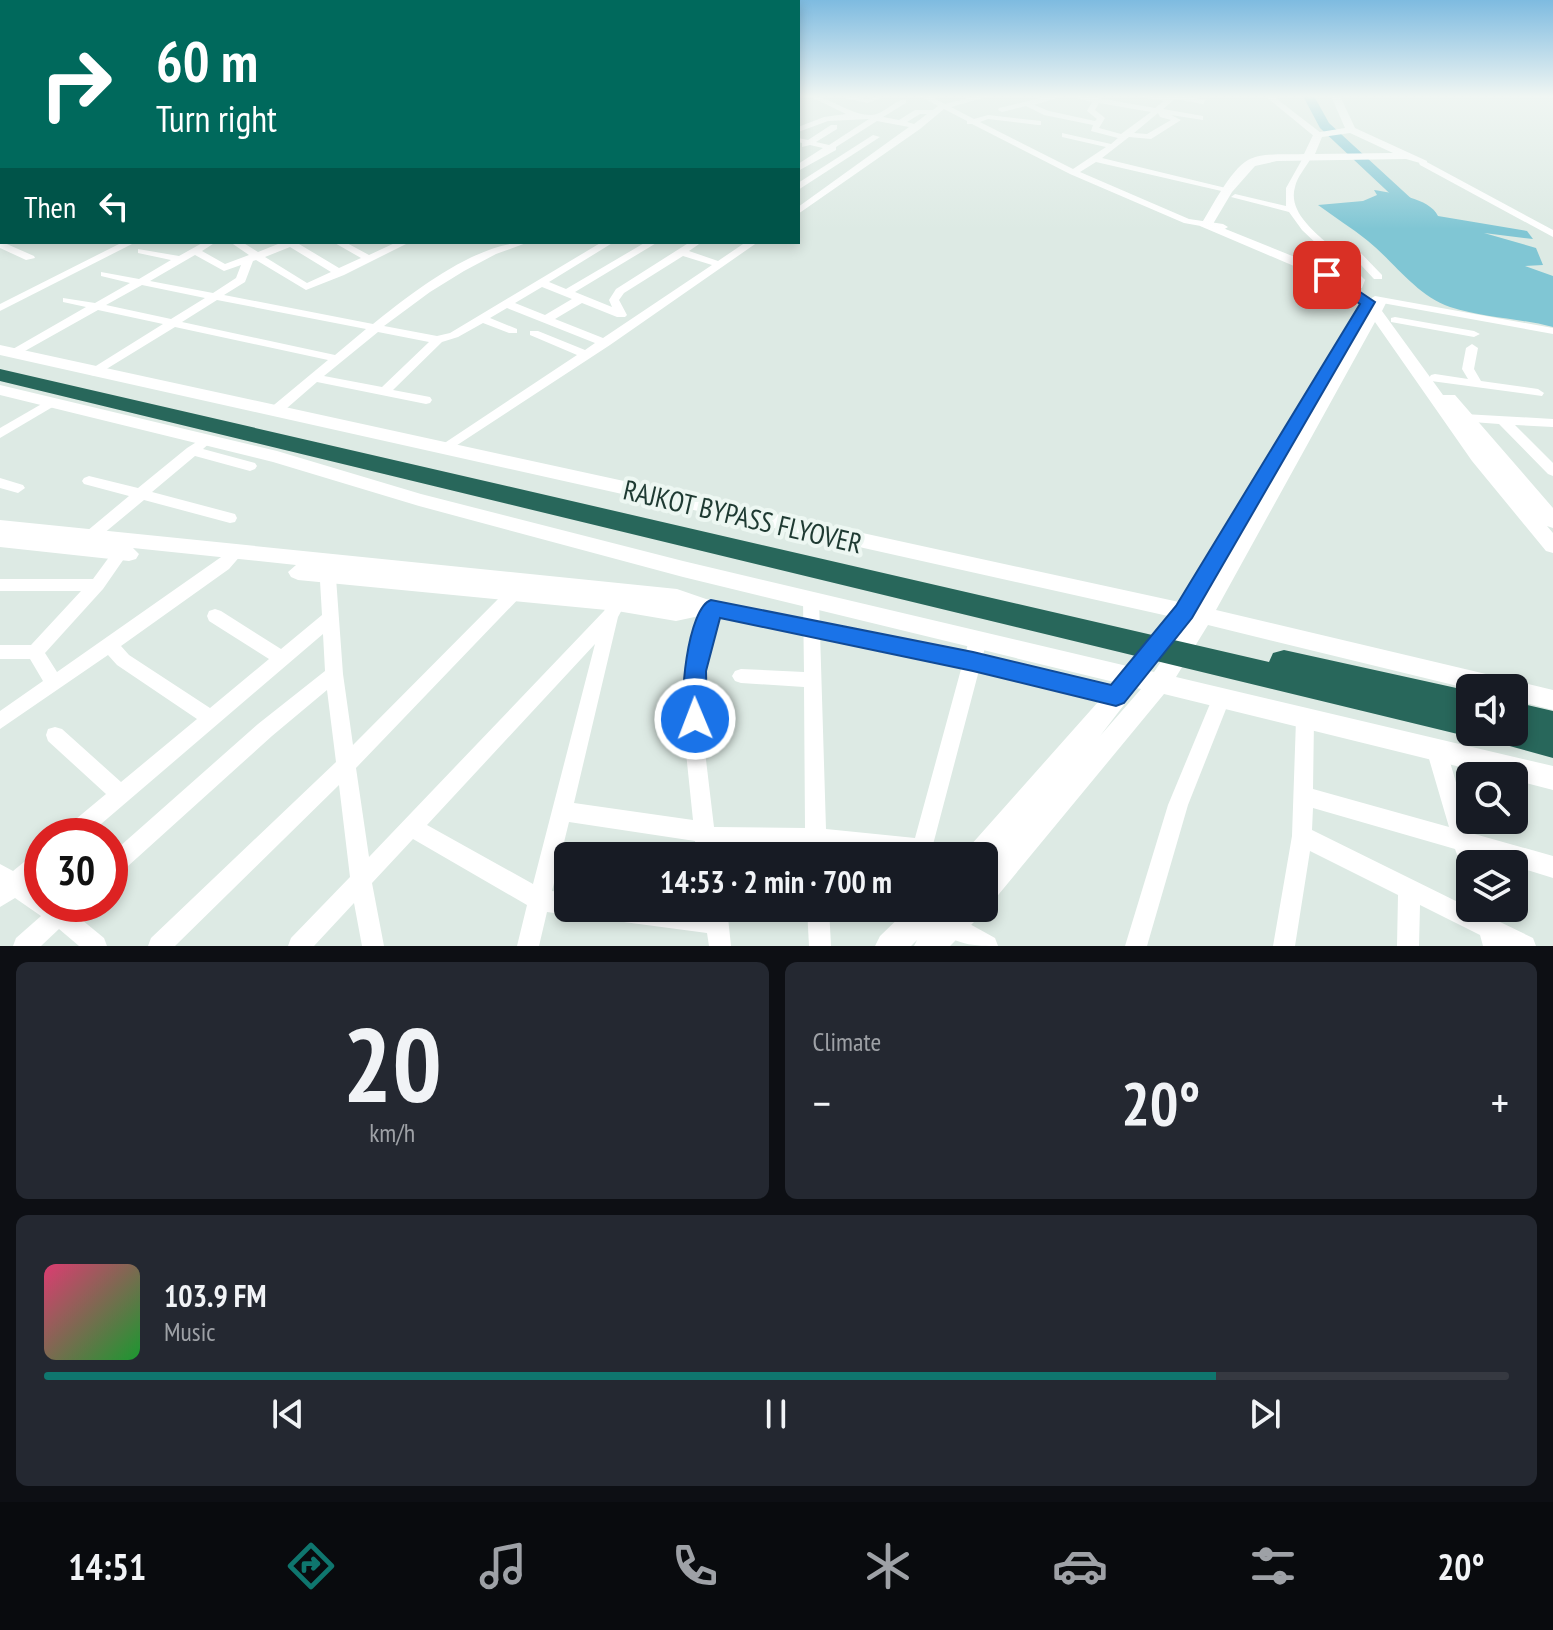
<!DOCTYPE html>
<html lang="en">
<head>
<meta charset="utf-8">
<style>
	:root { --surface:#171b24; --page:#242831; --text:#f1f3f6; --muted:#9ea1a6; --line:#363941; --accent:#0f766e }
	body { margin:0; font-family:"PT Sans Narrow",sans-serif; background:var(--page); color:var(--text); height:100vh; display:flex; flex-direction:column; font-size:30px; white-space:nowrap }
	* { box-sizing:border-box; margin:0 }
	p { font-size:26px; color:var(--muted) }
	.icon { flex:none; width:44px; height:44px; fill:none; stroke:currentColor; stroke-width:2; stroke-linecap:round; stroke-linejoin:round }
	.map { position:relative; height:946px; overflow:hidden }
	.panel { display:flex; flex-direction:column; gap:16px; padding:16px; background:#0d0f14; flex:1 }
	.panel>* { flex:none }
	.top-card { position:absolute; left:0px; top:0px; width:800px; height:244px; box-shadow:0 4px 12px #0003; background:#00695c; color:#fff; overflow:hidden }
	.buttons { position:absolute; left:1456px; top:674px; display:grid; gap:16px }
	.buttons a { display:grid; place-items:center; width:72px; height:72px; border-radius:12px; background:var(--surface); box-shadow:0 4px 12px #0003; font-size:40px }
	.speed { position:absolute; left:24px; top:818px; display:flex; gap:16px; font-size:40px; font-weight:700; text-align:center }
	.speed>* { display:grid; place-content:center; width:104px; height:104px; border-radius:50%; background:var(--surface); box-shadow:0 4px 12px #0003; line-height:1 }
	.speed .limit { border:12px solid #d22; background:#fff; color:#111 }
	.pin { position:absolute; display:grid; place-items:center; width:68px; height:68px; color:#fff; margin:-34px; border-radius:16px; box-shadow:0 4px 12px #0006 }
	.me { position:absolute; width:88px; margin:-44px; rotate:359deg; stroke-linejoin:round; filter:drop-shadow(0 0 6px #0008) }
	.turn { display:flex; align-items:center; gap:28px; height:168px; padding:0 24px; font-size:36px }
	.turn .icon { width:104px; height:104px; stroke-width:2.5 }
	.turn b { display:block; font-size:56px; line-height:68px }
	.then { display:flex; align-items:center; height:76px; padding:0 24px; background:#0003; gap:16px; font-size:30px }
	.big { font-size:60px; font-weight:800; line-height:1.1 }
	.panel .tile { flex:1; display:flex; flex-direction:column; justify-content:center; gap:12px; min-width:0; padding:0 28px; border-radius:12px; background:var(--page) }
	.panel .dial { align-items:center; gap:0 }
	.dial b { font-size:104px; line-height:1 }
	.song { display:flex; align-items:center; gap:24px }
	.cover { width:96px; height:96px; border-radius:12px; background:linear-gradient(135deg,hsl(340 70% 55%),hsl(130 70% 35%)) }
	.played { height:8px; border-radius:4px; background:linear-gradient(90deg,var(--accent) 80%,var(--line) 80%) }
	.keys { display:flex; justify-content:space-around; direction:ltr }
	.heat { display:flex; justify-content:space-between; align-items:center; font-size:44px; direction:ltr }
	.panel .tiles { flex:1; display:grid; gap:16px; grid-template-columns:1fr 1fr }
	.tile:last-child { grid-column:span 2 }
	.trip { position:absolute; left:554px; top:842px; width:444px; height:80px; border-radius:12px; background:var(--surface); box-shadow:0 4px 12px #0003; font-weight:800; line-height:80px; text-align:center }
	.menu { display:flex; height:128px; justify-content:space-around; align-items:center; background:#090b0e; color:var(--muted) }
	.menu .icon { width:56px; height:56px }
	.menu .active { color:var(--accent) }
	.menu b { font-size:36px; color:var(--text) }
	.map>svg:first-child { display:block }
	.water { fill:#80c6d4 }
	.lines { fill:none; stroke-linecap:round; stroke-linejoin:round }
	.river { fill:#80c6d4; fill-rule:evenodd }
	.street { fill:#fff; fill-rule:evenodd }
	.secondary { fill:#fff; fill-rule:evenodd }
	.highway { fill:#28675b; fill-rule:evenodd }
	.route { fill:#1a73e8; stroke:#114b97; stroke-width:2 }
	.labels { text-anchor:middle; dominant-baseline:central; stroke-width:8; stroke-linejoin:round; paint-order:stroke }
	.street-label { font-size:28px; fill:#1e3a32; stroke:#edf7f2 }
</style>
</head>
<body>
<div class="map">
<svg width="1553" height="946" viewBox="0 0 1553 946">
	<rect width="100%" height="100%" fill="#ddeae4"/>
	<path class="water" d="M1374,190C1392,193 1430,198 1438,216L1527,231L1533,239L1484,233L1536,248L1543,265L1525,266L1553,276V327C1519,318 1484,318 1450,307C1416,295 1395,263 1368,241C1352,228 1334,217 1318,205L1363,201L1377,195Z"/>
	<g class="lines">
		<path class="river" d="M1303,96H1314L1329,123L1427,213V219H1417L1320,128Z"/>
		<g class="street">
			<path d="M809,96C831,96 848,115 871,115C883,115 893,101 906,99V103L883,117L899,120L915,110H933L938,106L920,96H930L945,104L976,96H990L951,107L974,119L988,115L1041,121V125H1038L988,119L980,122L1073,169L1106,147L1062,137V133L1111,144L1118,138L1091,131L1093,125L1044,115L1026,106L1002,112L998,110L999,108L1049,96H1063L1034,105L1049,111L1095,121L1097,119L1087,111L1092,102L1069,96H1087L1155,108L1164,101L1135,96H1184L1206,100L1203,104L1175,99L1163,109L1203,116V120L1171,115L1181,120L1151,139L1129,137L1102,158L1230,189V193L1096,162L1080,172L1189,219L1223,224L1228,227L1223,230L1184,223L1070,174L972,124H967V121L944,109L920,129L798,214V207L909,127L877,121L836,147V150L798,171V164L823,148L810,145L802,147V143L798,142V138L808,140L831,125H837V129L816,142L829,145L869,119L828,121L798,132V127L824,117L846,114ZM1099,103L1151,112L1121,134L1099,128L1105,118L1095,110ZM1158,113L1160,117L1171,120L1147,134L1134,133ZM920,114H927L914,124L907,122Z"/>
			<path d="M835,96L867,99L887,96L867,103Z"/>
			<path d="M1265,96H1273L1321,133V137H1315Z"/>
			<rect x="0" y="107" width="2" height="4"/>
			<rect x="0" y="117" width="2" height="4"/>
			<rect x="0" y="129" width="2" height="4"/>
			<path d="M873,135L880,137L798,190V183Z"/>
			<rect x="0" y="141" width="2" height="4"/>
			<rect x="0" y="155" width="2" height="4"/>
			<path d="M1304,156L1311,158C1306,167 1297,177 1295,187C1288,210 1312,230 1327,243L1353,245L1382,275V279H1374L1347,250L1334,249L1365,280L1362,288H1354L1355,280L1302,230L1289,212L1231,197L1235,194L1286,206V188Z"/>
			<path d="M1423,160L1553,230V237L1420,165L1419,163Z"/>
			<path d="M0,168L2,169V175L0,174Z"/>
			<path d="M2,206V212L0,213V207Z"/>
			<path d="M0,241L34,256L35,258L26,260L0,248Z"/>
			<path d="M123,242H136L0,311V304Z"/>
			<path d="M204,242H216L202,251L225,264L249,255L230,242H242L258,252L283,242H301L299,244L339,268L361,258L333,242H345L369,255L397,242H410L344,275L306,290L256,260L253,261L245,282L224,295L373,324C413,292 476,242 529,242L496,254L464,271L430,292L384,326L437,336L450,333L602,242H614L549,282L566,289L646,242H658L575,292L612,307L609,300L616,289L690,242H702L689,251L718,261L746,242H758L610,345L445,453L440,452L438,449L440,446L577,355L530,335V331H538L585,350L595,343L507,308L490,318L517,329V333H509L483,323L458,337L442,342L393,390L430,397L432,400L430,403L426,404L317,382L279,415H269L268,412L269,409L328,360L175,327L95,376L91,375L89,372L91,369L163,324L98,310L16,356H8L6,353L86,307L63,302V298L95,303L130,283L101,276V272L139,279L171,260L138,253V249L179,256ZM290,247L331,272L307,283L265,257ZM195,255L224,271L241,265L236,278L213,293L150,281ZM683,256L712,265L603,338L555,319L582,303L617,317H625L627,315L619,300L624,293ZM142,285L205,298L171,319L106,305ZM542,287L572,299L545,315L515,303ZM217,300L366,329L335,355L182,322ZM378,332L429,342L382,387L324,376Z"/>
			<path d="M1375,296L1553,328V334L1371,301L1370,299Z"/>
			<path d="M1395,317L1474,331L1480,334L1474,337L1391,322V318Z"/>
			<path d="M1472,344L1478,348L1474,369L1481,381L1538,389L1544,393L1542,396L1431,381L1429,378L1431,375L1435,374L1468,379L1462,369L1466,348Z"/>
			<path d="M52,398L58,402L56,405L0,438V428Z"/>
			<path d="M1464,414L1553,419V427L1515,425L1553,463V476L1548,474L1499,424L1459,421L1458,418Z"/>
			<path d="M206,436L213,440L203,449L255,463L257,466L255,469L250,471L195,456L152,492L235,514L237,518L235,522L230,523L144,500L91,544H81L78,540L81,536L129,496L84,484L82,481L84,478L89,476L138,488L187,448Z"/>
			<path d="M0,478L23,485L25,488L18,493L0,488Z"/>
			<path d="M120,547L125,549L128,553L103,589L45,653L57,672L234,548L239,550L242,554L229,569L121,646L129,655L210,708L269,659L209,621L207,616L209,611L215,609L221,611L281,649L322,615L319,564L321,560H333L335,564L343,674L353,745L513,584L519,582L525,584L527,588L525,592L356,768L369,857L604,611L615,593L621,591L627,593L629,597L618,617L574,803L693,820L685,743L684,697L689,658L703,608L705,603L711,602L717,603L719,608L706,658L703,697L704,743L714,827L805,828L804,687L741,683L735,681L732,676L735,671L741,669L804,672L803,599L805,595L811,593L817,595L819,599L826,829L915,838L969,640L972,635L978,633L984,635L987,640L930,856H890L826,849V856H806L805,848L717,847L718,856H698L695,841L569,822L552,891L568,893V908H577L576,912L568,915L547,912L539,946H517L527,905L413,839L372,883L384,946H362L354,903L314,946H288L291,938L350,877L339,785L175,946H148L151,938L336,762L327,690L272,736L117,876L110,880V855L258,724L325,671L323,634L87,836H61L64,829L106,794L48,741L46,735L48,729L55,727L62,729L121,782L197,719L117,665L108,655L0,729V711L43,681L30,659H0V645H31L81,591H0V579H93L115,549ZM595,644L533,884L427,825Z"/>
			<path d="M1221,691L1227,693L1230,699L1188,805L1147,946H1125L1168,805L1212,699L1215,693Z"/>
			<path d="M1305,712L1312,714L1314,720L1313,789L1449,827L1427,752L1430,746L1437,743L1444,746L1447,752L1471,833L1553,856V878L1514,866V864L1478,856L1481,864H1470V875L1463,871L1455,849L1313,808L1312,830L1470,908H1494L1498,921L1533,938L1536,946H1483L1480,935L1420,905L1419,946H1397L1398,895L1310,851L1295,946H1273L1292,836L1296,720L1298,714Z"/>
			<path d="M42,849V874L31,883L42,891V904H82L76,915L104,938L107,946H79L59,929L41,946H13L16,938L41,916L15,898L0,907V864L13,871L35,853Z"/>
			<path d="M590,908H687L705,910V908H727L731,946H709L707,933L601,919L593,916Z"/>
			<path d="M807,908H829L831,946H809Z"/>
			<path d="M950,913L995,938L998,946C977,946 949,946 939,924L942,916Z"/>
		</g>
		<g class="secondary">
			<path d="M1331,96H1340L1355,128L1427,161V165L1406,159L1277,161L1255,166L1232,192L1213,224L1332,272L1374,300H1384L1386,303L1382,311L1443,395H1455L1553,508V528L1547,526L1553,533V553L1546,551L1472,461L1375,322L1216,610L1553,690V710L1514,700V688L1470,689L1208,625L1176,677L1553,766V790L1514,780V776H1497L1164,694L994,900L984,904V856H967L970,846L1098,702L973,671L704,615L676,621L617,611L298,580L291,577L288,572L296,565L133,548L139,554L136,559L129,561L0,547V520L677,589L706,599L973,653L1112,685L1114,682L683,577L419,506L273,462L0,395V385L277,451L421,494L683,561L1127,666L1168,616L0,355V345L1179,602L1289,420L1297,415L1305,419L1367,311L1363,305L1322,278L1200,226C1211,209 1230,170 1248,160C1263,152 1288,155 1304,154L1314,133L1345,128ZM1350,133L1393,153L1315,154L1322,137ZM1181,632L1154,672L1150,671ZM1137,688L1141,689L1100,736Z"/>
			<path d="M909,908H943L940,915L948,908H982L978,918L950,946H914L917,940L911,946H875L880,936Z"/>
		</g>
		<g class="highway">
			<path d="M0,369L1269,662L1273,653L1284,650L1470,691V732H1482L1470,737L0,381Z"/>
			<path d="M1514,702L1553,711V758L1495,742L1490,732H1514Z"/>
		</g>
	</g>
	<linearGradient id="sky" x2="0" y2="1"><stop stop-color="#7ebbe0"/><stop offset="0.42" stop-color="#f0f6f3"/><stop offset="1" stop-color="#f0f6f3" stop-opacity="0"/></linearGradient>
	<rect width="1553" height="229" fill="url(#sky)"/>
	<path class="route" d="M1323,273H1332L1375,302L1192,618L1124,703L1116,706L973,671L720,618L706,671L707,719L704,727L695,730L687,727C677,705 688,607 711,600L973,652L1111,685L1176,606L1360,304L1323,278Z"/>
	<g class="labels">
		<g class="street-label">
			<text transform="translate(743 516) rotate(13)">RAJKOT BYPASS FLYOVER</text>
		</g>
	</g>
</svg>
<div class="buttons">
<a><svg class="icon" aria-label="sound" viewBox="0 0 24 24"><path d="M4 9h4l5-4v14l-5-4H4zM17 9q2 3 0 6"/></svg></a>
<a><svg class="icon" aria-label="search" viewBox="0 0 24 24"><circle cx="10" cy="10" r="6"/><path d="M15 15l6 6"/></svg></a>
<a><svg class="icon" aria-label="layers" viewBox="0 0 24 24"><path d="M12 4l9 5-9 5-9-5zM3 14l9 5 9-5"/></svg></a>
</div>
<div class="speed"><div class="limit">30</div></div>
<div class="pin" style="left:1327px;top:275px;background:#d93025"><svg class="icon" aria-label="arrive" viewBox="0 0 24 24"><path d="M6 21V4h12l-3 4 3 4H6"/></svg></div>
<svg class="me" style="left:695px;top:719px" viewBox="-20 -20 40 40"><circle r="17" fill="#1a73e8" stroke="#fff" stroke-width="3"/><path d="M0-11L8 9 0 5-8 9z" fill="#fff"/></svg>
<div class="trip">14:53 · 2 min · 700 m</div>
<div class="top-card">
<div class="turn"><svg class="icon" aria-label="right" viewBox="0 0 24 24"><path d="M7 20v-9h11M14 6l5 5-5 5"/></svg><div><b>60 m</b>Turn right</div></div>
<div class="then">Then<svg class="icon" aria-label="left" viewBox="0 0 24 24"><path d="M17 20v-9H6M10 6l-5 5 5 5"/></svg></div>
</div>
</div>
<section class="panel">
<div class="tiles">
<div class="tile dial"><b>20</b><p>km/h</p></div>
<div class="tile"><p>Climate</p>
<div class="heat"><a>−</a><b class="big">20°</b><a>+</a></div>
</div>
<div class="tile">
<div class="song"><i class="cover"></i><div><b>103.9 FM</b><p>Music</p></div></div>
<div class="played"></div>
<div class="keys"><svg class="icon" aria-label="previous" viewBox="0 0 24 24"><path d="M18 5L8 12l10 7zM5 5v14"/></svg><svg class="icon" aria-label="pause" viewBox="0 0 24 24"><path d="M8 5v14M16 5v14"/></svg><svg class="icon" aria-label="next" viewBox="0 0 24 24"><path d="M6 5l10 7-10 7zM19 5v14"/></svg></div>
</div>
</div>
</section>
<nav class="menu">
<b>14:51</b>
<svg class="icon active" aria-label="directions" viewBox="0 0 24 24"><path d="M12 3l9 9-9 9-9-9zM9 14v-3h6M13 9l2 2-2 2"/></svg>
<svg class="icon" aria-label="music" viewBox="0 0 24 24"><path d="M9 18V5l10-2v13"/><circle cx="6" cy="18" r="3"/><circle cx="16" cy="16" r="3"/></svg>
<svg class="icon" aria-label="phone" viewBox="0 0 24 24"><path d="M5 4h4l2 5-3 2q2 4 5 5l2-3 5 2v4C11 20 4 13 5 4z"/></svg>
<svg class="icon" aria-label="climate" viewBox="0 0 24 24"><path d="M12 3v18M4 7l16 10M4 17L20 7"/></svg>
<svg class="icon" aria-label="car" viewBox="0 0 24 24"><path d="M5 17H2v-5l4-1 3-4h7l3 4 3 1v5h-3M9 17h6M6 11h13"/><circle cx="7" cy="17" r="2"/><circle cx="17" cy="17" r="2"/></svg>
<svg class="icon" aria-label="filters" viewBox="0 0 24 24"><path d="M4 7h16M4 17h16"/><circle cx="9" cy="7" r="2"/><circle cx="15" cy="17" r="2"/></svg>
<b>20°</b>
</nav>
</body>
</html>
